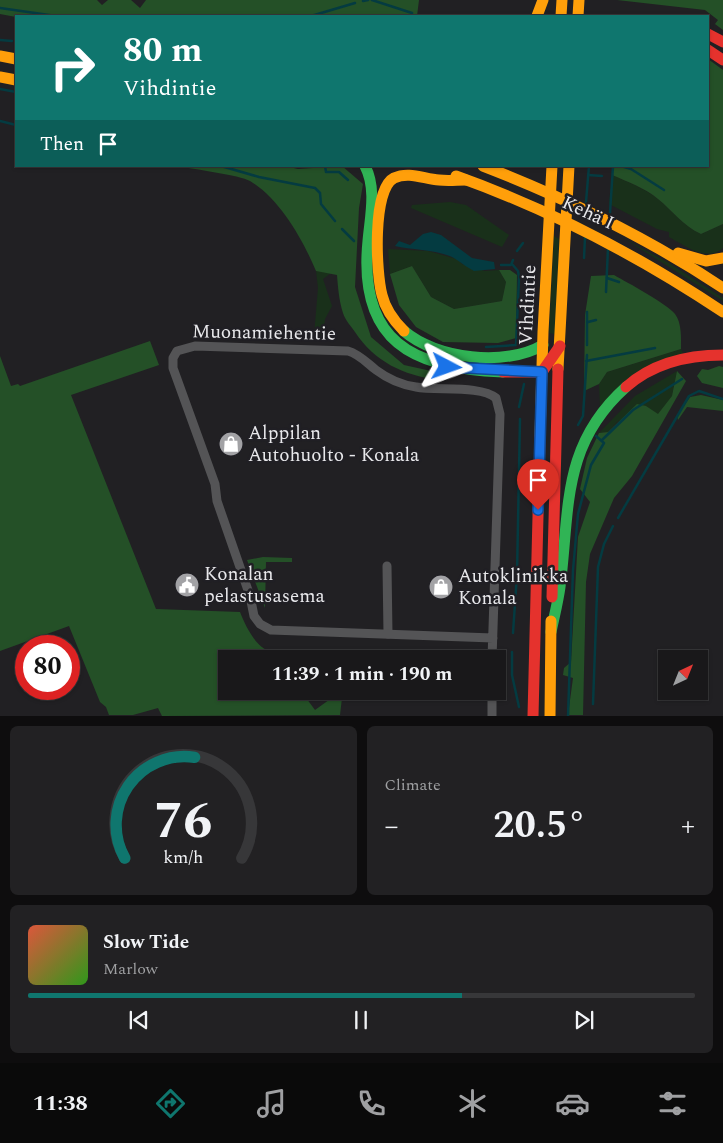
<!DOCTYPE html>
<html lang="en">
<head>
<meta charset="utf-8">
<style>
	:root { --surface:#19181a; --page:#222123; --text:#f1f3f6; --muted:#9fa0a2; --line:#373739; --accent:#0f766e }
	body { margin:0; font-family:Spectral,serif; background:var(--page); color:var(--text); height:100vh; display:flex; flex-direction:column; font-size:19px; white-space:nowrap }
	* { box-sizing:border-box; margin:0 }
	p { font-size:16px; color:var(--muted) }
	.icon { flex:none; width:28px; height:28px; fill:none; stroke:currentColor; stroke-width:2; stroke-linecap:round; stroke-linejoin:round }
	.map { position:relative; height:716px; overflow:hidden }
	.panel { display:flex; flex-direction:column; gap:10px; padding:10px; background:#0e0d0e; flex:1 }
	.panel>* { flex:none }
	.guide { position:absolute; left:15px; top:15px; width:694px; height:152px; border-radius:0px; box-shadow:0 1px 4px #0004,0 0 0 1px var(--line); background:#0f766e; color:#fff; overflow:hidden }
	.needle { width:32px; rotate:43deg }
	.tools { position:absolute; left:658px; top:650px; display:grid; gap:10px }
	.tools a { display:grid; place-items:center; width:50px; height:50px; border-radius:0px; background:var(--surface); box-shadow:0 1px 4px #0004,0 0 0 1px var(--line); font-size:25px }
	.speed { position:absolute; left:15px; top:635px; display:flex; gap:10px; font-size:25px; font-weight:700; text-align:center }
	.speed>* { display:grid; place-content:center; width:65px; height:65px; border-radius:50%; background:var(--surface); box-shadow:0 1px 4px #0004,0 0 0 1px var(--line); line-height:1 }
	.speed .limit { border:8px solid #d22; background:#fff; color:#111 }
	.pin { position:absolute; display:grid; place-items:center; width:42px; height:42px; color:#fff; margin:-51px -21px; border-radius:50% 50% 50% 0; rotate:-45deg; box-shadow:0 0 5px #0007 }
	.pin .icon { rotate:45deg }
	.me { position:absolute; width:55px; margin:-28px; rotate:94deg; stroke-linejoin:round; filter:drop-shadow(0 0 4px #0008) }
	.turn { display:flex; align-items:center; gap:18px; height:105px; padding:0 25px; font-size:22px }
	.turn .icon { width:65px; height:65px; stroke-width:2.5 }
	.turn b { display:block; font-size:35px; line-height:42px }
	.then { display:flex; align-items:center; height:48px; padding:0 25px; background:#0003; gap:10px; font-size:19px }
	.big { font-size:38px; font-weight:700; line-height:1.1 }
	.panel .card { flex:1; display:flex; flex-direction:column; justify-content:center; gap:8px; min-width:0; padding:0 18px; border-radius:8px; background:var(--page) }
	.panel .dial { align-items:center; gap:0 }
	.dial svg { height:130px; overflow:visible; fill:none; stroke:var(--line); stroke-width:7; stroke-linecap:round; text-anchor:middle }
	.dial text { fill:var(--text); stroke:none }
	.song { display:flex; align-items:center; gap:15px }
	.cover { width:60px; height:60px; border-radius:8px; background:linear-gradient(135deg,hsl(10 70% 55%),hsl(110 70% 35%)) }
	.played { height:5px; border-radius:2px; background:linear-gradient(90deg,var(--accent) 65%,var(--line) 65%) }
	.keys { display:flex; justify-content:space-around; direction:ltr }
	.heat { display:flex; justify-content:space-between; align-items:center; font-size:28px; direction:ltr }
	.panel .tiles { flex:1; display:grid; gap:10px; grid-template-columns:1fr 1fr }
	.card:last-child { grid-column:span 2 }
	.trip { position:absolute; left:218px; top:650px; width:288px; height:50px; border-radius:0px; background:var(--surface); box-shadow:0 1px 4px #0004,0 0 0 1px var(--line); font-weight:700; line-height:50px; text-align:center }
	.tab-bar { display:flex; height:80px; justify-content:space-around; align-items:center; background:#0a0a0a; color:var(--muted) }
	.tab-bar .icon { width:35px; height:35px }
	.tab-bar .on { color:var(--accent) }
	.tab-bar b { font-size:22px; color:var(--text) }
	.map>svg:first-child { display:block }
	.green { fill:#19301a }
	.forest { fill:#245027 }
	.water { fill:#043b41 }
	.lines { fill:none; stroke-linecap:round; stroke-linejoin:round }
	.stream { stroke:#043b41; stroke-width:2.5 }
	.street { stroke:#545456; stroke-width:9 }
	.fast { stroke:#30b455; stroke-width:11 }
	.slow { stroke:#ff9f0a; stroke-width:11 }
	.jam { stroke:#e5322d; stroke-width:11 }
	.route-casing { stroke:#114b97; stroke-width:12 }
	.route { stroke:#1a73e8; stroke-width:9 }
	.labels { text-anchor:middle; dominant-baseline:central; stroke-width:5; stroke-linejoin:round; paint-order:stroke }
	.street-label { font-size:19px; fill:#e8e8eb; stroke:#201f24 }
	.poi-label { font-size:19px; fill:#e8e8eb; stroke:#201f24; text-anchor:start }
</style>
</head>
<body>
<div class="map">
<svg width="723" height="716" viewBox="0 0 723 716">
	<rect width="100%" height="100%" fill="#212023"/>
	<g class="green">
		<path d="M612,175C628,182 644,188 658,199C673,211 683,226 701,234L723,224V248C707,263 684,245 669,237V232L657,229L609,204Z"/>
		<path d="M450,202L466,205L509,235L502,247L411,208L412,205Z"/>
		<path d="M554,236L559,239L555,334L549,333Z"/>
		<path d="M623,238L669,263L723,298V301Z"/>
		<path d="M388,249L428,251L457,259L462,264L485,271L499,270L506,282L502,301L454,309L431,297L412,266L390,274Z"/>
		<path d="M316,271L331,273L323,279L332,306L325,319L323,335L314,336L318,288Z"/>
		<path d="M681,349L683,353L600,406L599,384L607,372Z"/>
		<path d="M677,371L672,396L658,415L646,406L617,422L608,432L599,433L635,396Z"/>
	</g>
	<g class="forest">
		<path d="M0,0H97L102,5L108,0H131L140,8L146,0H419L417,16L16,17L0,14Z"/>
		<path d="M617,0H723V30L715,24L718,20L705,10Z"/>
		<path d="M708,59L723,70V224L701,234C683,226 673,211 658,199C645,188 628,182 612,175L613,166H708Z"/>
		<path d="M177,166H285L298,169L342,166L363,184L359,208L355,287L371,337L404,365L445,374L438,380C403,375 375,362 355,332C351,326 345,320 343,313C339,300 338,288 337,275L316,271C303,240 280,199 250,181C240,175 192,169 177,166Z"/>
		<path d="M412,266L431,297L454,309L502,301L506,282L499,270H510L517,275L516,338L498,343L443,342L416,327L399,305L390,274Z"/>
		<path d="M614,275C628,283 666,303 675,314C682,323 681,339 681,349L607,372L599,384L584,391L585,315L591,276Z"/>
		<path d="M150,341L159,365L71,395L156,609L240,612C245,625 256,648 270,651L276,659H226V691H301L315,710L333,697L342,698L340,715L162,716L158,708L133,715H109L106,707L100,702L69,626L0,651V356L11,386L18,384L20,386Z"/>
		<path d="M719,366L723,367V388L702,383L697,376L702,369L708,370Z"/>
		<path d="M677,371L686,381L632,476L614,498L590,554L586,582L583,715H568L573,678L563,675L564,668L571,662L578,537L590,502L580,489L587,458L599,433L608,432L637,404L646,406L658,414L672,396Z"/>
		<path d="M701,395L723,400V411L687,407L678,420L677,416L690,397Z"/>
		<path d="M263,557L292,558V562H266L265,608L247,560Z"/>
	</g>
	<path class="water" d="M431,232L441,235L472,258L494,262L495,269L474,271C468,268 463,264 457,260C444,250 412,250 395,246L399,241L410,245L423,234Z"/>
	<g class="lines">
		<g class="stream">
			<path d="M372,0L412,13"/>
			<path d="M363,1L368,0"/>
			<path d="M0,8L56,16"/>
			<path d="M311,16L355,3"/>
			<path d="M0,40L12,41"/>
			<path d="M0,89L16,92"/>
			<path d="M0,121L16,125"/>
			<path d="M221,166L259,177L315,188L320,193L321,204L335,221"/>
			<path d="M325,166L326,172H339L348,180"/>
			<path d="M621,166L631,169L664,190"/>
			<path d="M588,175L602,176"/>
			<path d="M586,202L589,166"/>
			<path d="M610,213L613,166"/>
			<path d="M342,229L354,241"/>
			<path d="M517,251L523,243"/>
			<path d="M584,258L585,238"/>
			<path d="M501,265H511L513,260"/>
			<path d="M607,278L619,282"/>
			<path d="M606,292L608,248"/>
			<path d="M587,312V345"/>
			<path d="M588,322L596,320"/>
			<path d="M486,347L516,345L519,277L518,271L512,264"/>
			<path d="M586,361L655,348"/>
			<path d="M519,407L524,384"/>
			<path d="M578,425L583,416L587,355"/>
			<path d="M602,440L633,410L682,379"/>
			<path d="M618,518L689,396L699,391L723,399"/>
			<path d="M513,633L517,574L520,419"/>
			<path d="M512,652V675L519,707"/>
			<path d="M593,704L598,567L604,544L613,526"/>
			<path d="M568,716L573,570L578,514L591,465L604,443L596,436"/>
		</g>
		<g class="street">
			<path d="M387,566L388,634"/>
			<path d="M492,659L500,414L496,398C481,385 436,391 416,387C402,385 388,379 376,370C367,363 359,354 348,351L195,346L177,351L173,358V368L215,484L217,501L250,596L254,616L260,624L271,630L493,638"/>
			<path d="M492,691V716"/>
		</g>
		<g class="fast">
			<path d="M365,166C377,189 370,217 368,241C358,341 412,369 503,372"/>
			<path d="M404,331C436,359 506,367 543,345"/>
			<path d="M551,632C554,617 558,602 560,587C570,508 561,445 626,387"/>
		</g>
		<g class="slow">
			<path d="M537,16L543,0"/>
			<path d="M561,16L562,0"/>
			<path d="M578,16L579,0"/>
			<path d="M0,56L16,59"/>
			<path d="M0,77L16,80"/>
			<path d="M483,166C568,199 648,238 723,288"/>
			<path d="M456,176C551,210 639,256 723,312"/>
			<path d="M678,253L706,261L723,258"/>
			<path d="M404,331C394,321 385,308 382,295C376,273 372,189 394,178C409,171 424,179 439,180C448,181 457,180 466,180"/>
			<path d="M558,369L569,166"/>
			<path d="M540,436L543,332L552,166"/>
			<path d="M550,716L551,621"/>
		</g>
		<g class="jam">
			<path d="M708,34L723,42"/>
			<path d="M708,50L723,60"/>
			<path d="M503,372H542L560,346"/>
			<path d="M626,387C653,363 688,355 723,355"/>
			<path d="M552,597L558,369"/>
			<path d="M533,716L540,436"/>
		</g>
	</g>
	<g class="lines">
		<defs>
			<path id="route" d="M447,367L542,372L538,510"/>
		</defs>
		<use href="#route" class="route-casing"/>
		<use href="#route" class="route"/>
	</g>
	<defs>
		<symbol id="shop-disc" viewBox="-11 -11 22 22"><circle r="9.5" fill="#a2a2a5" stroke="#201f24"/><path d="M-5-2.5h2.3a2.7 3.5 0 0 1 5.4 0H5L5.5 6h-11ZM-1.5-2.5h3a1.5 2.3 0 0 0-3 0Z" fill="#fff"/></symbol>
		<symbol id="civic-disc" viewBox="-11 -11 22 22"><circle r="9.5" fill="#a2a2a5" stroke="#201f24"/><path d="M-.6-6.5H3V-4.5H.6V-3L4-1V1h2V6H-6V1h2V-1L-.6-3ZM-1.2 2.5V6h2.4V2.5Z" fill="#fff"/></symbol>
	</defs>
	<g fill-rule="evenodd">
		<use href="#shop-disc" x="217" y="430" width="28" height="28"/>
		<use href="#civic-disc" x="173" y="571" width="28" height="28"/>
		<use href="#shop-disc" x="427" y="573" width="28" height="28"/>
	</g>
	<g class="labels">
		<g class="street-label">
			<text transform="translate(588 213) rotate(25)">Kehä I</text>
			<text transform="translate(528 305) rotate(-87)">Vihdintie</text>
			<text transform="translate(264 333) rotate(1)">Muonamiehentie</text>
		</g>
		<g class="poi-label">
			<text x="248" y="433">Alppilan<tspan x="248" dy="22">Autohuolto - Konala</tspan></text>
			<text x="204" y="574">Konalan<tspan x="204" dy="22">pelastusasema</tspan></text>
			<text x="458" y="576">Autoklinikka<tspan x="458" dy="22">Konala</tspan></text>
		</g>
	</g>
</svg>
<div class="tools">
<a><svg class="needle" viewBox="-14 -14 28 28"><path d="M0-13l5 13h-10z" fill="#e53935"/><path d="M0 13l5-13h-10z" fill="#9fa0a2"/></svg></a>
</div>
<div class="speed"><div class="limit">80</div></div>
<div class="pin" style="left:538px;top:510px;background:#d93025"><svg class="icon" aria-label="arrive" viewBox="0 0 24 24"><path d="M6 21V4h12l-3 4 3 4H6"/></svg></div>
<svg class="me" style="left:447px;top:367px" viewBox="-20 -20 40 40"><path d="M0-17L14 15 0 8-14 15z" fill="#1a73e8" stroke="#fff" stroke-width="4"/></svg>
<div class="trip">11:39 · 1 min · 190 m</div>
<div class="guide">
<div class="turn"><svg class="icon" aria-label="right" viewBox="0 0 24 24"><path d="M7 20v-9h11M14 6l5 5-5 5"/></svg><div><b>80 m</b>Vihdintie</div></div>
<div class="then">Then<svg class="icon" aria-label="arrive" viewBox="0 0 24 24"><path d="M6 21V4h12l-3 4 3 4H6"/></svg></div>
</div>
</div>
<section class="panel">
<div class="tiles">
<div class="card dial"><svg viewBox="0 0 100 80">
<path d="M14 69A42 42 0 1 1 86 69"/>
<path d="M14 69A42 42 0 0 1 57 7" stroke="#0f766e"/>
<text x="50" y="56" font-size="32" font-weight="700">76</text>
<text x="50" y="72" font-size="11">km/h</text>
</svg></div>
<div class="card"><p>Climate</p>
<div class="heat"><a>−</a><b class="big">20.5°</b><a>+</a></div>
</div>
<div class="card">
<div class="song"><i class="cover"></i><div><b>Slow Tide</b><p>Marlow</p></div></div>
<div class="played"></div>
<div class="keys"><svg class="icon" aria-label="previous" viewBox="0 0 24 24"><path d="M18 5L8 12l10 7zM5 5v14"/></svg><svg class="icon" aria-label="pause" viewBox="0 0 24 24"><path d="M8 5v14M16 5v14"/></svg><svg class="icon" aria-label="next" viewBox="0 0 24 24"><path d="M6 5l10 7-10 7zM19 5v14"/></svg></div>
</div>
</div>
</section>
<nav class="tab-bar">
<b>11:38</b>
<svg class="icon on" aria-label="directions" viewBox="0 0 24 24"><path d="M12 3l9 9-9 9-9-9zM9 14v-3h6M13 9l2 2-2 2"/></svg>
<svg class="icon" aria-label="music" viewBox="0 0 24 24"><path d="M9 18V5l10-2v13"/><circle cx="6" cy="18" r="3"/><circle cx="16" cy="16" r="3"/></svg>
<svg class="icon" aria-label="phone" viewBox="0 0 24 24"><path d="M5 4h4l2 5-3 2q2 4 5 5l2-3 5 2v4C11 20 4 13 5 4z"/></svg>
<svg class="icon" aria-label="climate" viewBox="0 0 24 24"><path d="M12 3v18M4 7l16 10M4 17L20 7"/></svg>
<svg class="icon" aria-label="car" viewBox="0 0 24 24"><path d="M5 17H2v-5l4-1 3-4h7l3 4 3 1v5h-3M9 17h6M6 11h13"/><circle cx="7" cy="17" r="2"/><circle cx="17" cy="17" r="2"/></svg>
<svg class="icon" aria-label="filters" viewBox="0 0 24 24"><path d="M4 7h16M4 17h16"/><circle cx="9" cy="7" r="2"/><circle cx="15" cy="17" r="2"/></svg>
</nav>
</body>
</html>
